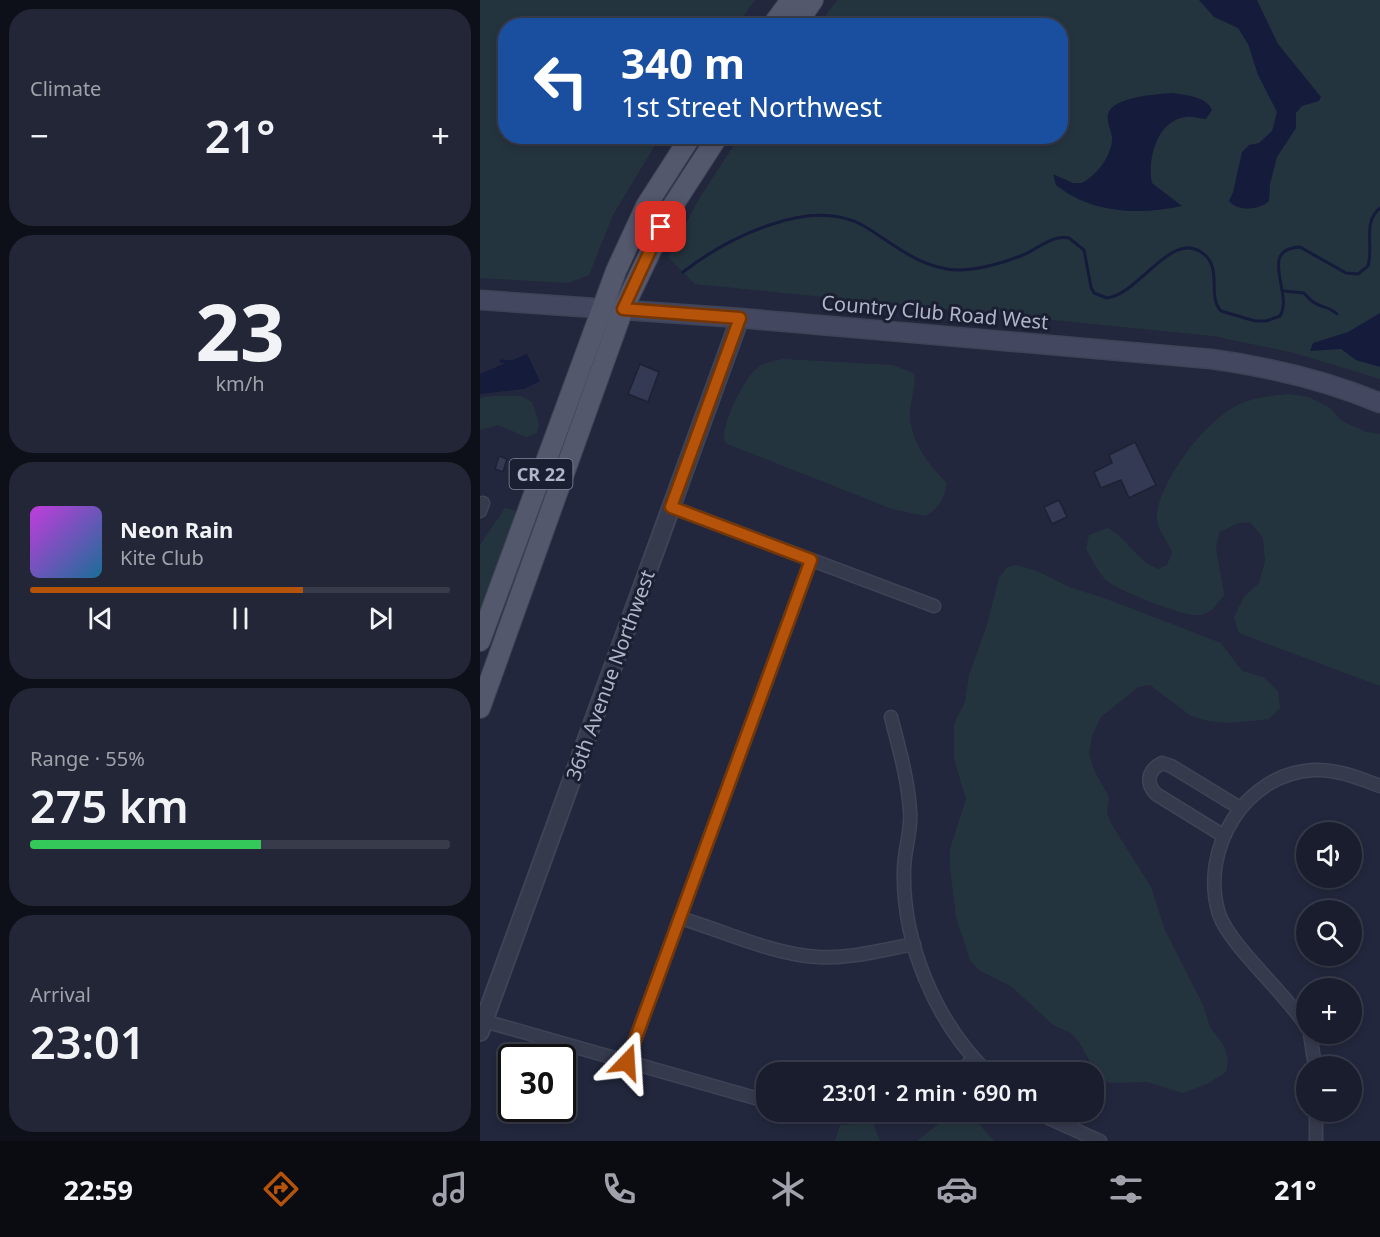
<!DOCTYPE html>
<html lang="en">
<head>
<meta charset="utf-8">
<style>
	:root { --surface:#1a1d2e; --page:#232636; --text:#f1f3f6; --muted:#9fa2aa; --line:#383b4a; --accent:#b45309 }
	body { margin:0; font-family:"Noto Sans",sans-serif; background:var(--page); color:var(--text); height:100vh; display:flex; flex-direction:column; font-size:22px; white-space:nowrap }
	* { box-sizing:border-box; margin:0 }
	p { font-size:20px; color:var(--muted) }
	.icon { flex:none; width:33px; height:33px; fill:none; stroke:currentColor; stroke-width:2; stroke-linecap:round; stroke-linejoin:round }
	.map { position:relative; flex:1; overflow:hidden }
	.side { display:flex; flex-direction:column; gap:9px; padding:9px; background:#0e1019; width:480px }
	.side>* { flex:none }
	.top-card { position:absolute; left:18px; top:18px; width:570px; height:126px; border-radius:24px; box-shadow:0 3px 9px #0003,0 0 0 2px var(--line); background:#1a4fa0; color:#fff; overflow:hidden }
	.buttons { position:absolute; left:816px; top:822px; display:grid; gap:12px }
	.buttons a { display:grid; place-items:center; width:66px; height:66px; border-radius:50%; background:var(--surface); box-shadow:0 3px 9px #0003,0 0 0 2px var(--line); font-size:30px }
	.speed { position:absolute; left:18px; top:1044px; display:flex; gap:12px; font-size:30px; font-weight:700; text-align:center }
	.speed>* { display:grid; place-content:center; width:78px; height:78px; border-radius:50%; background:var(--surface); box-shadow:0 3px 9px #0003,0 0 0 2px var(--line); line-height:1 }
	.speed .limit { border:3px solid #111; border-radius:9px; background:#fff; color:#111 }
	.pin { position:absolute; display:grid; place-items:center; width:51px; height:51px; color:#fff; margin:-26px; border-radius:12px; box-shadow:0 3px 9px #0006 }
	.me { position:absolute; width:66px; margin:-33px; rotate:20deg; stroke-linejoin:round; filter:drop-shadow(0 0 4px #0008) }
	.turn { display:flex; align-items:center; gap:21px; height:126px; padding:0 24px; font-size:27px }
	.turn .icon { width:78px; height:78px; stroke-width:2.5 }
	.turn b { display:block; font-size:42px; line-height:51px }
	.big { font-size:45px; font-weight:600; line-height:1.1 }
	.side .tile { flex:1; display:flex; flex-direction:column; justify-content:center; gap:9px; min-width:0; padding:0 21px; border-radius:24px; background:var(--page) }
	.side .dial { align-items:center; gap:0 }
	.dial b { font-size:78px; line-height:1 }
	.song { display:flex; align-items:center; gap:18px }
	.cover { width:72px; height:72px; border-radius:9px; background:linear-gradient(135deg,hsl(290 70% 55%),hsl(200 70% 35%)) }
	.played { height:6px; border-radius:3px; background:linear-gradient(90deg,var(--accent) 65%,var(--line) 65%) }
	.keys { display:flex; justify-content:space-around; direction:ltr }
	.heat { display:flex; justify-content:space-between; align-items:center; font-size:33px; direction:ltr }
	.charge { height:9px; border-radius:4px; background:linear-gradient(90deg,#34c759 55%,var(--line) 0) }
	.trip { position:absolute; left:276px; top:1062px; width:348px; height:60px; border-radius:24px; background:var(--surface); box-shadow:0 3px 9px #0003,0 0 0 2px var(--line); font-weight:600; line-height:60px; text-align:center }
	.tab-bar { display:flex; height:96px; justify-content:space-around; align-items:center; background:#0a0c12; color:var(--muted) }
	.tab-bar .icon { width:42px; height:42px }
	.tab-bar .on { color:var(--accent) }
	.tab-bar b { font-size:27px; color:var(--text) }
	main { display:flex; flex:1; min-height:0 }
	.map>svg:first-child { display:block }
	.green { fill:#24343e }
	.water { fill:#151b3b }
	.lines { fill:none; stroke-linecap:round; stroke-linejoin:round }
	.stream { stroke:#151b3b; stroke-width:3 }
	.building { fill:#343954; stroke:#1d2134; stroke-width:1.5 }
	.minor-casing { stroke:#3f4356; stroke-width:15 }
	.tertiary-casing { stroke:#3f4356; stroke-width:20 }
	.secondary-casing { stroke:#3f4356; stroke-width:21 }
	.primary-casing { stroke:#3f4356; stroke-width:22 }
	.minor { stroke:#363a4d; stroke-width:12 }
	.tertiary { stroke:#363a4d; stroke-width:16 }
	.secondary { stroke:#444760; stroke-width:18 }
	.primary { stroke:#54586d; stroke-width:20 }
	.route-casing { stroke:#753606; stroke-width:15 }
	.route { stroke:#b45309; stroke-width:10 }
	.labels { text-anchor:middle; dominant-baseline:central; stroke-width:6; stroke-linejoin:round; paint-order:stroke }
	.shield { fill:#1b1f32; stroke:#85889c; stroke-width:1.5 }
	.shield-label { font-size:18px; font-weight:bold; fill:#b2b5c9 }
	.street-label { font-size:20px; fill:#b2b5c9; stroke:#1b1f32 }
</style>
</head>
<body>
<main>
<section class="side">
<div class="tile"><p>Climate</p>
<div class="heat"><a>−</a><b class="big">21°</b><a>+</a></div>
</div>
<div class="tile dial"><b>23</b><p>km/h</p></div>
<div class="tile">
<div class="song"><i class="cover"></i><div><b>Neon Rain</b><p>Kite Club</p></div></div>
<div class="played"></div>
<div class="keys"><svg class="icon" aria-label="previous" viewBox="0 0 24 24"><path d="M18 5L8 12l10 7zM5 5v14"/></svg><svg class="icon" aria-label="pause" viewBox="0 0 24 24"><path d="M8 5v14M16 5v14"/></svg><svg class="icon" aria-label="next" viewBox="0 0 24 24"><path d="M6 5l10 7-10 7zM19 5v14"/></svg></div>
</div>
<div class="tile"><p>Range · 55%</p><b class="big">275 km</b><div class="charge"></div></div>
<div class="tile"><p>Arrival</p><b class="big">23:01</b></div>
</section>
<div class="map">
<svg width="900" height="1141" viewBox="0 0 900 1141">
	<rect width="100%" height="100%" fill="#22273d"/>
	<g class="green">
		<path d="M0,0H275L257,25L26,26V136L180,137L133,215L109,275L88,283L0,278Z"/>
		<path d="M357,0H900V379L815,353L733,336L215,284L188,257L219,199L259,137L580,136V26L339,25Z"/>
		<path d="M303,359L412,365L434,373C436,387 430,401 430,416C431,442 448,464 466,482C467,497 457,509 446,516L412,509L245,443C239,428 264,378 277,368C285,362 294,361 303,359Z"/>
		<path d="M808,394L829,397L850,408L862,421L886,432L900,434V686L759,633L754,617L764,597L779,583L785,561L783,538L770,522L759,523L739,532L736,548L744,595C737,604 732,613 720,615C707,618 636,590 626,580C617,571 612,559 606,549L609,535L628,528C648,539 657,561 678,569L687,565L692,552C688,540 675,528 677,514C682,477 728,417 762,403C776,397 793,396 808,394Z"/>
		<path d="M12,396H41L52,402L59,424L57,433L46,437L18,425L0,430V398Z"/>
		<path d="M25,508L36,511L41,519L0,634V545Z"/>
		<path d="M536,565L557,571L589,587L627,599L741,643L762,671L783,677L798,691L800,708L789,719L750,723L728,721L711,716L670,685L658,687L621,717L612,736L609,754L614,770L629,797L627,813L632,825L671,887L685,930L723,1005L730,1027L743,1044L748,1059L746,1072L729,1083L703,1093L667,1082L630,1083L617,1075L599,1042L591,1033L573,1025L532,987L499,970L490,960L476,917L470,867V849L486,799L474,759V724L485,702L489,675L507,625L519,578L527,567Z"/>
		<path d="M473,1112L498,1123L514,1141H437L460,1123L467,1113Z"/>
		<path d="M393,1123L400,1141H355L360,1125Z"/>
	</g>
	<g class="water">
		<path d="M719,0H777L798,44L841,97L839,101L822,106L816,113V128L797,157L790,184L789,201C779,210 758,212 749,201L753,192L762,152L769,145L779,143L792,131L797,112L778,75L768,44L758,28L734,17Z"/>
		<path d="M692,93C704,95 727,96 732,110L726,119C719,119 713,116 706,117C677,120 667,159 672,183L702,206C661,215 611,214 576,185L573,174L593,183H602C617,175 633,154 632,137C631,130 626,121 628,114C632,97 677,94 692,93Z"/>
		<path d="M900,313V367L876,360L861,349L830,351L833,343L868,332Z"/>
		<path d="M47,354L60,381L44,389L0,394V374Z"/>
	</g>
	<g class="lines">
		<g class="stream">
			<path d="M203,272C246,239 330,195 384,226C414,244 439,268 477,270C498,270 523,263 543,255C559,248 571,235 589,238L604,250L611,287L614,293L627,298C660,294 693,226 725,255C742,271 727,296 741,311L775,321H786L800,316C814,294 777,249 820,247L866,273L878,274L888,266C894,246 882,223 900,208"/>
			<path d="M804,291L824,293C839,311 845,303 857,314"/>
			<path d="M21,361L33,362"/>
		</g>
	</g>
	<g class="building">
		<path d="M160,364L179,372L168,402L148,394Z"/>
		<path d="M655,442L676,485L649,498L641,480L621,488L614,472L632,463L629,455Z"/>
		<path d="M19,456L27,459L23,472L15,469Z"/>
		<path d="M579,500L587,517L572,524L564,507Z"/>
	</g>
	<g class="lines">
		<defs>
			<g id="minor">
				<path d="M191,507L454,606"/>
				<path d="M0,511L3,503"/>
				<path d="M411,717C419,748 428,779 430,811C432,831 424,850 424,870C422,943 456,1022 507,1072"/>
				<path d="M744,836L676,794C665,783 668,770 682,763L691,766L760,808"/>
				<path d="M200,918C244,931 291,954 338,957C370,959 402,950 434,944"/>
				<path d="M4,1021L286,1101"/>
				<path d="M826,1026C806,993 750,946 739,914C719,850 765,773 834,770C857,769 878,778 900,786"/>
				<path d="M830,1034L835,1066"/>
				<path d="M147,1062L331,560"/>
				<path d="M477,1072L494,1060"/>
				<path d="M335,1112L369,1115L389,1112"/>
				<path d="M555,1112L620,1141"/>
				<path d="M836,1112V1141"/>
			</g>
			<path id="tertiary" d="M0,1032L260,318"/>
			<path id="secondary" d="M0,300L260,318L731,359C789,367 846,380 900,403"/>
			<g id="primary">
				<path d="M292,26L311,0"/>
				<path d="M315,26L333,0"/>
				<path d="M0,641L136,271L166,206L211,136"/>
				<path d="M0,708L143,309L192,207L238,136"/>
			</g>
		</defs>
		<use href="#minor" class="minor-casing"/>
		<use href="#tertiary" class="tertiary-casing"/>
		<use href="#secondary" class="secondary-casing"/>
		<use href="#primary" class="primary-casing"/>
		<use href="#minor" class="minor"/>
		<use href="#tertiary" class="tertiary"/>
		<use href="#secondary" class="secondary"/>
		<use href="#primary" class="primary"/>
	</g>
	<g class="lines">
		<defs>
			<path id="route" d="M147,1062L331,560L191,507L260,318L143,309L181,227"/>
		</defs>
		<use href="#route" class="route-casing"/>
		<use href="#route" class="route"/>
	</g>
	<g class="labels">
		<rect class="shield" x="29.5" y="459" width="63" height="30" rx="4.5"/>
		<g class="shield-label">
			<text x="61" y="474">CR 22</text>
		</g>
		<g class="street-label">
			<text transform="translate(455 312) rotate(5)">Country Club Road West</text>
			<text transform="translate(130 675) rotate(-70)">36th Avenue Northwest</text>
		</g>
	</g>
</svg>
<div class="buttons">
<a><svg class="icon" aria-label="sound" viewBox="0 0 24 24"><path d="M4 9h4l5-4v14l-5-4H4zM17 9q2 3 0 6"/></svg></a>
<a><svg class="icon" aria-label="search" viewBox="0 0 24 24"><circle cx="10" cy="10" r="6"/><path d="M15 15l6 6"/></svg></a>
<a>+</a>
<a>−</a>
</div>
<div class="speed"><div class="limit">30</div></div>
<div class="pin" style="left:181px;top:227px;background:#d93025"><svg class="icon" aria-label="arrive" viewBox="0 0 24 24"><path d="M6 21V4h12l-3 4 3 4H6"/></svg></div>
<svg class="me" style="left:147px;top:1062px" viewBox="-20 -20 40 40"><path d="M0-17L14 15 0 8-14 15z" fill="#b45309" stroke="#fff" stroke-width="4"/></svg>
<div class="trip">23:01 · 2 min · 690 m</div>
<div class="top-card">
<div class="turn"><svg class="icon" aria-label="left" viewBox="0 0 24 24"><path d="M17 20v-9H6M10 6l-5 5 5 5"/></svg><div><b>340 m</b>1st Street Northwest</div></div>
</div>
</div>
</main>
<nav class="tab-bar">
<b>22:59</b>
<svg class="icon on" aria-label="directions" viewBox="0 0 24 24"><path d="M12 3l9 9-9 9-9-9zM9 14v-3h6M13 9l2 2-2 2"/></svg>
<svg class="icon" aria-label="music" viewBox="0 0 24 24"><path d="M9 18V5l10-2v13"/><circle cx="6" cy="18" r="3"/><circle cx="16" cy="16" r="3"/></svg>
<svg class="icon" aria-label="phone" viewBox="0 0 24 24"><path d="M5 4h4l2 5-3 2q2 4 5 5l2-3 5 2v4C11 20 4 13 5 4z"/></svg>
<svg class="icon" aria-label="climate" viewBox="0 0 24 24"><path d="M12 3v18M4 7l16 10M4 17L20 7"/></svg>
<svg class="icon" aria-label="car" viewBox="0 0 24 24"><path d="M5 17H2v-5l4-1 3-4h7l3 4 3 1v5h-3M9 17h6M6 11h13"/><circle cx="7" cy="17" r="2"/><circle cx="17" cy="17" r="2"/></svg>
<svg class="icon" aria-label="filters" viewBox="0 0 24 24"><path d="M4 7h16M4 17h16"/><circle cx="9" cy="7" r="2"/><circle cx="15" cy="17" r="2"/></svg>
<b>21°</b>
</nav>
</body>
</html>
